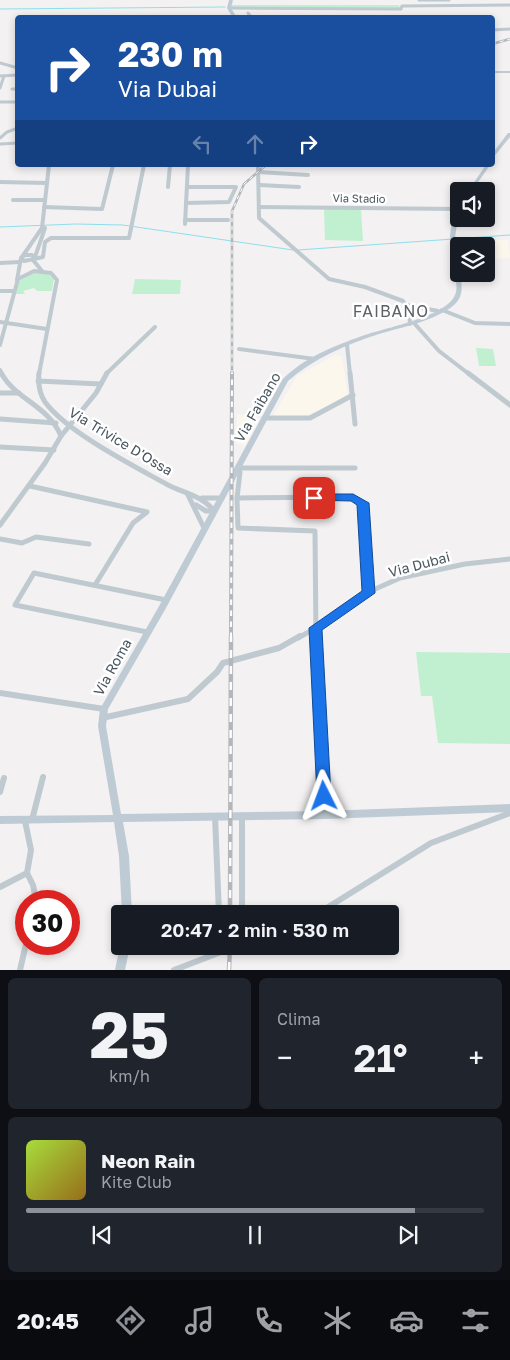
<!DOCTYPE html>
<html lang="it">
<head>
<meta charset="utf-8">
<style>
	:root { --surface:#171b24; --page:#20242c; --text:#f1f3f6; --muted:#9ea1a6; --line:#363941; --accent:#8c9099 }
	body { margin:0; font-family:"Golos Text",sans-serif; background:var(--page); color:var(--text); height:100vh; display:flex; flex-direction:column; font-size:19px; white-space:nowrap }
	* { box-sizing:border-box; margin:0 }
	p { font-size:16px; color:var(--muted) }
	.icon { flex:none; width:28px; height:28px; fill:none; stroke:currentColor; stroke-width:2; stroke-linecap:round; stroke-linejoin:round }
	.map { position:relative; height:970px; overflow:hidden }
	.sheet { display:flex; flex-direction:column; gap:8px; padding:8px; background:#0d0f14; flex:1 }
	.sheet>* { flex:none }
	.top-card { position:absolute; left:15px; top:15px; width:480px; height:152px; border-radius:5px; box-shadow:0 2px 8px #0003; background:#1a4fa0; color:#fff; overflow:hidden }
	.buttons { position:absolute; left:450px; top:182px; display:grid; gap:10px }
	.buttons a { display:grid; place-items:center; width:45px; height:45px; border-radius:5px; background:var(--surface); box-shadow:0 2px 8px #0003; font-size:25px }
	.speed { position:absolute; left:15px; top:890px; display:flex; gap:10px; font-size:25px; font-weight:700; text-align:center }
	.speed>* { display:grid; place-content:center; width:65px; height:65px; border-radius:50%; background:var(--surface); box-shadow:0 2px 8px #0003; line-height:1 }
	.speed .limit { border:8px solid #d22; background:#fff; color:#111 }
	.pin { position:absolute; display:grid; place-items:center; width:42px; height:42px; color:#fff; margin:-21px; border-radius:10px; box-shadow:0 2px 8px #0006 }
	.me { position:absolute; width:55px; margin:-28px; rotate:357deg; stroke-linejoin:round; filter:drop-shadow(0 0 4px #0008) }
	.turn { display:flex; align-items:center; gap:18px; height:105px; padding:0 20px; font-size:22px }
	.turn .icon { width:65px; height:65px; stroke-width:2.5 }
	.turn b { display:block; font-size:35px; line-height:42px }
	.lanes { display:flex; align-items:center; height:48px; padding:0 20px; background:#0003; justify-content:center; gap:25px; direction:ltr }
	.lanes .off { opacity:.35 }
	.big { font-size:38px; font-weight:600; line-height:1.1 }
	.sheet .tile { flex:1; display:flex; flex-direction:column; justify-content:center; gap:8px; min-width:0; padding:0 18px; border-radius:8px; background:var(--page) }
	.sheet .dial { align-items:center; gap:0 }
	.dial b { font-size:65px; line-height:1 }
	.song { display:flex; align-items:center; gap:15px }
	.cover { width:60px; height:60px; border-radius:8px; background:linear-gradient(135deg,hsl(80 70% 55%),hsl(40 70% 35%)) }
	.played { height:5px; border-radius:2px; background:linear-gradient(90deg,var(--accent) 85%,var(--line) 85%) }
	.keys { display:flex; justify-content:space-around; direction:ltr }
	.heat { display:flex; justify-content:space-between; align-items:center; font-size:28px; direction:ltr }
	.sheet .tiles { flex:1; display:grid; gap:8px; grid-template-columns:1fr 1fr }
	.tile:last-child { grid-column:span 2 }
	.trip { position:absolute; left:111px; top:905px; width:288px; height:50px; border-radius:5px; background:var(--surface); box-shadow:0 2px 8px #0003; font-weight:600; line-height:50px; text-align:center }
	.tabs { display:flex; height:80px; justify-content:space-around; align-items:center; background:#090b0e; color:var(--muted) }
	.tabs .icon { width:35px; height:35px }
	.tabs .current { color:var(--accent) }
	.tabs b { font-size:22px; color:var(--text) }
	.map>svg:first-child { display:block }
	.commercial { fill:#fcf7ec }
	.green { fill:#c1f0d1 }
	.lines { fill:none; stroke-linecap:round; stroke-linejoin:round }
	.stream { stroke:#8edeec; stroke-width:1 }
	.street-far3 { stroke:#bfc9d0; stroke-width:3 }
	.street-far2 { stroke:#bfc9d0; stroke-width:4 }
	.street-far1 { stroke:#bfc9d0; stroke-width:5 }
	.street { stroke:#bfc9d0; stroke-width:6 }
	.secondary { fill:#bfcbd4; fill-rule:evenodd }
	.rail-far2-casing { stroke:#b3b7bb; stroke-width:2.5 }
	.rail-far1-casing { stroke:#b3b7bb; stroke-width:4 }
	.rail-casing { stroke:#b3b7bb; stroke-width:4.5 }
	.rail-far2 { stroke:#fff; stroke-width:1; stroke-dasharray:4; stroke-linecap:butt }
	.rail-far1 { stroke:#fff; stroke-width:2; stroke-dasharray:5.5; stroke-linecap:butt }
	.rail { stroke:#fff; stroke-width:2.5; stroke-dasharray:8; stroke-linecap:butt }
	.route { fill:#1a73e8; stroke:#114b97 }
	.labels { text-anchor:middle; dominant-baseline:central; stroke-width:5; stroke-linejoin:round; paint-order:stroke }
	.far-street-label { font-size:11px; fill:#49565f; stroke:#fff }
	.street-label { font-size:14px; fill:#49565f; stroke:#fff }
	.quarter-label { font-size:16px; letter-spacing:1px; fill:#5e6266; stroke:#fff }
</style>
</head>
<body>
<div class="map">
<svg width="510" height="970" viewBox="0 0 510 970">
	<rect width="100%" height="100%" fill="#f3f1f1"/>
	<g class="commercial">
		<path d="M480,240H508L510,258L486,259V246H459V260H456L453,242Z"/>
		<path d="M335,355L342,357L348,397L318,413L315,412L305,417L273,416L297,376Z"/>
		<path d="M237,414L259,419L245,446L237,444Z"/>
	</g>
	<g class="green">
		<path d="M231,5H399L400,8H231Z"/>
		<path d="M324,209H361L363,241L325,240Z"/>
		<path d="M35,272L48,273L54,279L52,291H37L34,288L23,291L25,294H15L19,281Z"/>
		<path d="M135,279L181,280L180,294H132Z"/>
		<path d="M476,348L493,349L496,366H479Z"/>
		<path d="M416,652L510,653V744L438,743L432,696H421Z"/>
	</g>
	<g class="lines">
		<g class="stream">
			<path d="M0,9L225,7"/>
			<path d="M0,227L76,224L123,225L293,250"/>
			<path d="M298,250L510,235"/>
		</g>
		<g class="street-far3">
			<path d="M419,0H449"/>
			<path d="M229,8L401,9L402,6L510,5"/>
			<path d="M248,13L252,18"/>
			<path d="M492,30L510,29"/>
			<path d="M0,63L18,68"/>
			<path d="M0,76L18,75"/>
			<path d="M0,88L4,76"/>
			<path d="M12,89H18"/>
			<path d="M0,102H18"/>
			<path d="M0,138L7,132L18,128"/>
			<path d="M0,144L18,143"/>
		</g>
		<g class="street-far2">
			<path d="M258,165L259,218L329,279L365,287L403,301L409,310L410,324"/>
			<path d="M258,172L308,175"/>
			<path d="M0,182L47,183"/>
			<path d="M259,185L299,187"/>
			<path d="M168,187L170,165"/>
			<path d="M13,200H45"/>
			<path d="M186,203L229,202L236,187H187"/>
			<path d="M44,207L102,209L113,165"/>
			<path d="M259,207L459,209"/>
			<path d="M185,220H228"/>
			<path d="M185,224L188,165"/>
			<path d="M25,255H32L34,259L24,261L21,258Z"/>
			<path d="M22,257L42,228L49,165"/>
			<path d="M35,257L45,228"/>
			<path d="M34,259L43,257L45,242L51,238H129L144,165"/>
			<path d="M33,260L42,271"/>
			<path d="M0,263L20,262"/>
			<path d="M17,280L21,258"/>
			<path d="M0,291H14"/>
			<path d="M407,305L438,311"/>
			<path d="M442,310L475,323L510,324"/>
			<path d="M0,322L47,329"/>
			<path d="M414,323L439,351L469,374"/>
			<path d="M0,345L18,279L34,271L51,273L57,280L39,374"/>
			<path d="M347,345L350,374"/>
			<path d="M239,349L315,359"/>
			<path d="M0,370L2,374"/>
			<path d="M106,374L155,327"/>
		</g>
		<g class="street-far1">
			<path d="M1,373C16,400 48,405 61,436"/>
			<path d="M39,373C38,383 39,393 45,402C68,433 134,466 168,485C184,493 203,496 214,511"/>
			<path d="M350,373L355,424"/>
			<path d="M468,373L510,405"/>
			<path d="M38,381L101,384"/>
			<path d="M0,393H19"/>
			<path d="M264,418H310L353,395"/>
			<path d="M0,419L56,423"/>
			<path d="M0,447L54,450"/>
			<path d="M238,468H355"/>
			<path d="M236,470L240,472L237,498L353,497L363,503L369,593"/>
			<path d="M30,486L147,512L133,523L95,585"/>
			<path d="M188,495L204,528"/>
			<path d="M202,498H222"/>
			<path d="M237,498L238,528L315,531L316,638"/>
			<path d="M196,505L206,511H214"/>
			<path d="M0,525L45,463L61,436L96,393L107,373"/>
			<path d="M0,539L22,543L36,537L89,544"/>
			<path d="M147,632L15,605L34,573L166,600"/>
			<path d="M298,638L332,619L373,590L400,578L465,564L510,559"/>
		</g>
		<g class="street">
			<path d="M316,636L325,815"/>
			<path d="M0,693L104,709"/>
			<path d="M102,718L188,699L217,672L223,663L279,648L300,636"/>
			<path d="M0,792L4,778"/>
			<path d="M215,816L219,914"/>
			<path d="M242,816V914"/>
			<path d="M32,820L43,777"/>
			<path d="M25,821L31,850L27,873L33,885L36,901"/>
			<path d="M0,887L27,873"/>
			<path d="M317,914L431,843L510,813"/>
			<path d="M20,970L26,944"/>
			<path d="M174,970L221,952V946"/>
		</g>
		<g class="secondary">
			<path d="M229,0H233L231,8L237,18H233L227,8Z"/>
			<rect x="492" y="71" width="18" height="2"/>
			<path d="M508,133H510V137L492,159V154Z"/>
			<path d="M486,165H490L472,191H468Z"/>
			<path d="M457,209H459C459,220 455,230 455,241C455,252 459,263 459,274H460C462,286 464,296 454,305C435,321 402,327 379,334C347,344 313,359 288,381L166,608L108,709L106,726L121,814L325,811L510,804V812L325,819L123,822L129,856L132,914H122L119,856L114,822L0,824V816L113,815L98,726L100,709L158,608L282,380C303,358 334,346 362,336C384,328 446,317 455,295C459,287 454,274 453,265C449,246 448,227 457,209Z"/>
			<path d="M120,946H130L125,970H115Z"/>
		</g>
		<defs>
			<g id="rail-far2">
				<path d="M492,44L510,39"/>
				<path d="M232,374V211L244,184L266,165"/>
			</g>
			<path id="rail-far1" d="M231,638L232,373"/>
			<g id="rail">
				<path d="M230,914L231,636"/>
				<path d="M229,970L230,946"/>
			</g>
		</defs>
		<use href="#rail-far2" class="rail-far2-casing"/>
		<use href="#rail-far1" class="rail-far1-casing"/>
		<use href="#rail" class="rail-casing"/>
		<use href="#rail-far2" class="rail-far2"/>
		<use href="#rail-far1" class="rail-far1"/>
		<use href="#rail" class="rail"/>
	</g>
	<path class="route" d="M314,494H353L369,503L375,593L322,630L331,796L329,801L324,802L319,801L317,796L309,628L362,591L357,505L351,501L310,500V495Z"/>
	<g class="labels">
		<g class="far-street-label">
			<text transform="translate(359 198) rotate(1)">Via Stadio</text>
		</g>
		<g class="street-label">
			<text transform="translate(257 407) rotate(-60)">Via Faibano</text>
			<text transform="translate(121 441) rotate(31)">Via Trivice D'Ossa</text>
			<text transform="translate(419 564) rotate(-15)">Via Dubai</text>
			<text transform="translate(112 667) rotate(-61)">Via Roma</text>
		</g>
		<g class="quarter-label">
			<text x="391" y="311">FAIBANO</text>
		</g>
	</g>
</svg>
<div class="buttons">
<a><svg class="icon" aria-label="sound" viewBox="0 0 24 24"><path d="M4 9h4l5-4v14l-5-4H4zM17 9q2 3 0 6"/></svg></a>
<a><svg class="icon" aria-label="layers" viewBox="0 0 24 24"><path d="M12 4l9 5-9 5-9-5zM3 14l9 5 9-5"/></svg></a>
</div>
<div class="speed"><div class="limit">30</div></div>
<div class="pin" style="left:314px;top:498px;background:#d93025"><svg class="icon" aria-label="arrive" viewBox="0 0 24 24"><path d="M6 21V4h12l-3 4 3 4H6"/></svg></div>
<svg class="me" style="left:324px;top:796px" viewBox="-20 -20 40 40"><path d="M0-17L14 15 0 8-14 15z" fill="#1a73e8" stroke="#fff" stroke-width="4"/></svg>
<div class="trip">20:47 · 2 min · 530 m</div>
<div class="top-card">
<div class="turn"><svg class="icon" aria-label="right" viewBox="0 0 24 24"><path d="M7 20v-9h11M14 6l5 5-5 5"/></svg><div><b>230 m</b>Via Dubai</div></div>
<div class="lanes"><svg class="icon off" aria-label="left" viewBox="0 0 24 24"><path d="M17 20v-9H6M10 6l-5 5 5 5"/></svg><svg class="icon off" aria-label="ahead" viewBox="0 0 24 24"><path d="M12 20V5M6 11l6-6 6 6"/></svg><svg class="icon" aria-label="right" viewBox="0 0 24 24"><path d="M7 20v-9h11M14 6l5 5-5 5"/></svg></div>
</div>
</div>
<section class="sheet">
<div class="tiles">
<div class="tile dial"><b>25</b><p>km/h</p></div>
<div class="tile"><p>Clima</p>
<div class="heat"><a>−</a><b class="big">21°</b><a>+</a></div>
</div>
<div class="tile">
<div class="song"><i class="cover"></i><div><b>Neon Rain</b><p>Kite Club</p></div></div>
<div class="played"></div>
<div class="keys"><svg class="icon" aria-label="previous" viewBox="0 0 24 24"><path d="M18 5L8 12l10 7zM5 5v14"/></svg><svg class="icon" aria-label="pause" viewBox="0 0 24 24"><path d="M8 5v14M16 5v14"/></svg><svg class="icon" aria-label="next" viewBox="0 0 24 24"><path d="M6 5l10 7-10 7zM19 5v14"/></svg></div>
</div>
</div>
</section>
<nav class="tabs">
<b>20:45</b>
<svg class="icon current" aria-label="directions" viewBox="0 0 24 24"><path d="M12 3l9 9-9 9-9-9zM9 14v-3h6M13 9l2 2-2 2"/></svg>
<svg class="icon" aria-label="music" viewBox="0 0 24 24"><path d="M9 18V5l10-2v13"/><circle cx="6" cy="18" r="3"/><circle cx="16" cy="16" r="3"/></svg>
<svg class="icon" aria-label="phone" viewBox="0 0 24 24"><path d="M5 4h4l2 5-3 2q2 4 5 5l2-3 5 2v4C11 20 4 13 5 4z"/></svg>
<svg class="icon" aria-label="climate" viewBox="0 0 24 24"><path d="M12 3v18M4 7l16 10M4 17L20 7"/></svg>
<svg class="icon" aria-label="car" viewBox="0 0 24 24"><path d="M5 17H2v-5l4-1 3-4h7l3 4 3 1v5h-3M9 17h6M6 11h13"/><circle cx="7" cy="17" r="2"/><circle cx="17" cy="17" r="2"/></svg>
<svg class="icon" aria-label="filters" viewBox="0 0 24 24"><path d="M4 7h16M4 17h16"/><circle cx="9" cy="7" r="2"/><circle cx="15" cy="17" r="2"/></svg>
</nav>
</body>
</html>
